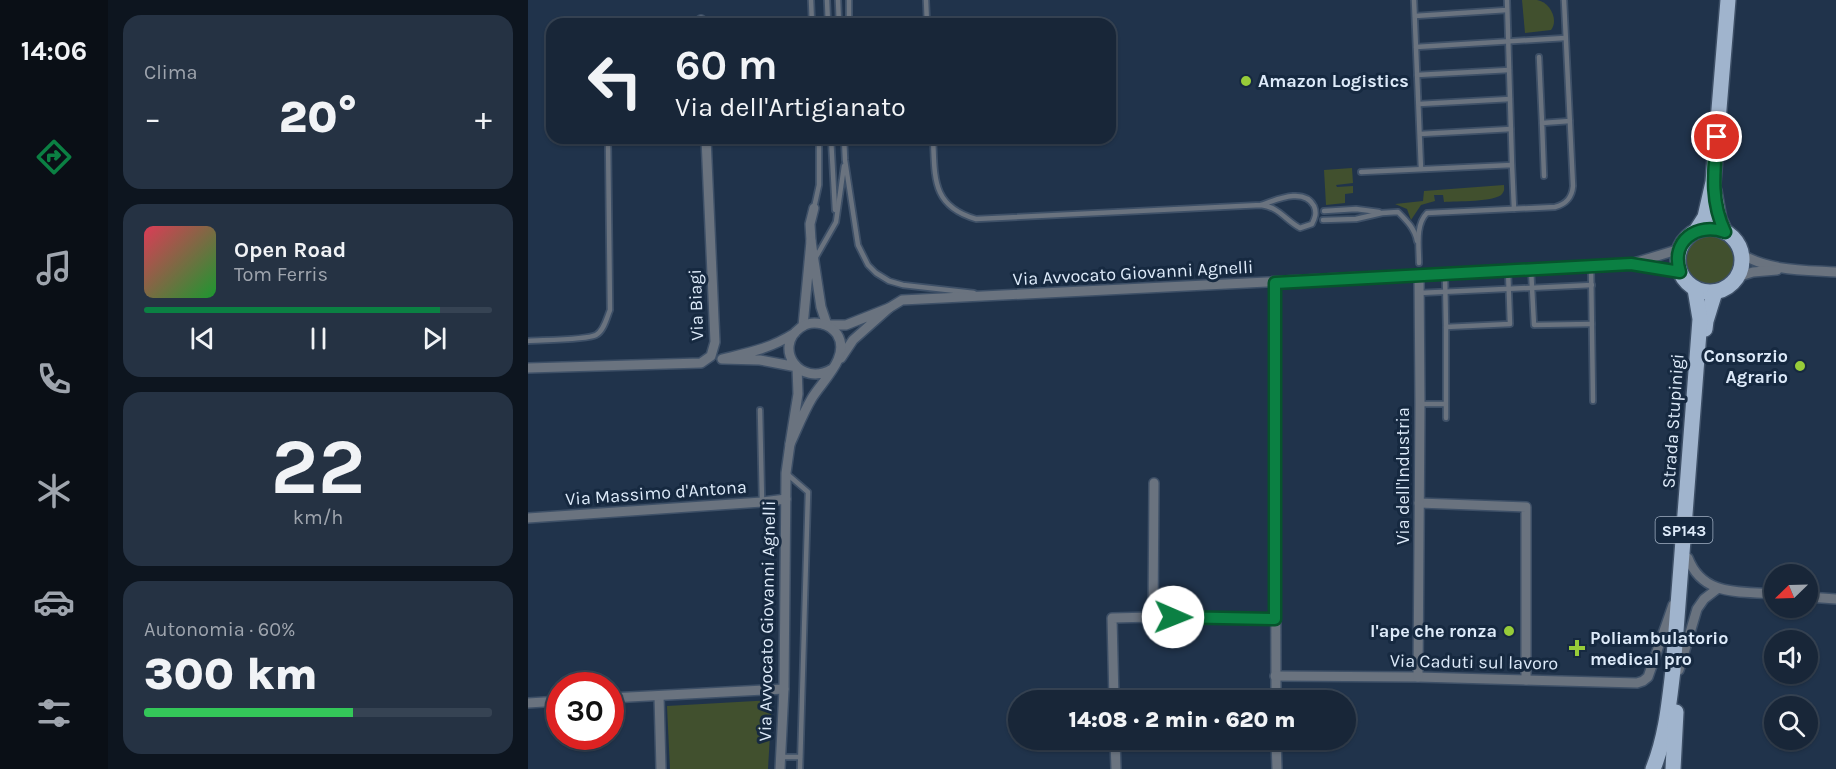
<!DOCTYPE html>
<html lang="it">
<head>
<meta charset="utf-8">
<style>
	:root { --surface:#182638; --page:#253243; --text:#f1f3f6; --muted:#9fa5ae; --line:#364353; --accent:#0b8043 }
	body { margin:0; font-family:Karla,sans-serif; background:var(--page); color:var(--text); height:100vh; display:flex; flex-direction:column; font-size:22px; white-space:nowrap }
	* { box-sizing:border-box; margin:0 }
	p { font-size:20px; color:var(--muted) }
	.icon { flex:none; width:33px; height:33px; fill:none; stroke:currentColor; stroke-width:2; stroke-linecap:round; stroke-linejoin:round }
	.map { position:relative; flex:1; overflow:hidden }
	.drawer { display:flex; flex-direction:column; gap:15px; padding:15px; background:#0d151f; width:420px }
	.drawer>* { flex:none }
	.banner { position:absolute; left:18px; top:18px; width:570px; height:126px; border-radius:18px; box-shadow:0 2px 4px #0004,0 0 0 2px var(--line); background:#182638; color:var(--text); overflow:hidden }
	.needle { width:39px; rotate:247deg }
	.buttons { position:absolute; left:1236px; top:564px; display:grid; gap:12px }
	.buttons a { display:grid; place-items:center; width:54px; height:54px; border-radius:50%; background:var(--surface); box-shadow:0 2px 4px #0004,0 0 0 2px var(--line); font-size:30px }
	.speed { position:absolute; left:18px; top:672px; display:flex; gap:12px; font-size:30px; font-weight:700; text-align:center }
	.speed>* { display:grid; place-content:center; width:78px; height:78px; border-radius:50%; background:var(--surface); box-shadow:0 2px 4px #0004,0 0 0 2px var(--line); line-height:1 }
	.speed .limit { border:9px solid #d22; background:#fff; color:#111 }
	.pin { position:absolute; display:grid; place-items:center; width:51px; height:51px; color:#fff; margin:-26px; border:3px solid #fff; border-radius:50%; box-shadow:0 2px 6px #0007 }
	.me { position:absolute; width:66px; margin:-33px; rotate:91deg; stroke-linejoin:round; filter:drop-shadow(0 0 4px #0008) }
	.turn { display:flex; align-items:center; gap:21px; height:126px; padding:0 30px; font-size:27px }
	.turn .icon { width:78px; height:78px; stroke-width:2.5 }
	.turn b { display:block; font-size:42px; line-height:51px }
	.big { font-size:45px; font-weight:800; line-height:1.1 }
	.drawer .tile { flex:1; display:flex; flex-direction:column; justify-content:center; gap:9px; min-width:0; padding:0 21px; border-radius:18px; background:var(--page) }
	.drawer .dial { align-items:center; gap:0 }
	.dial b { font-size:78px; line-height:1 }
	.song { display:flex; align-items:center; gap:18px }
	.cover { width:72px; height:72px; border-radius:9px; background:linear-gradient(135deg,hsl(350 70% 55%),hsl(130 70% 35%)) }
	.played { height:6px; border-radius:3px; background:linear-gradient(90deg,var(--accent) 85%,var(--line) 85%) }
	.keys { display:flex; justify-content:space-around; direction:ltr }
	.heat { display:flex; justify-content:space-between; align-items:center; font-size:33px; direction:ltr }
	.charge { height:9px; border-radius:4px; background:linear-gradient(90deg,#34c759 60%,var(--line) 0) }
	.trip { position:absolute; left:480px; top:690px; width:348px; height:60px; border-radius:30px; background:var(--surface); box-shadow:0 2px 4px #0004,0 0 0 2px var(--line); font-weight:800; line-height:60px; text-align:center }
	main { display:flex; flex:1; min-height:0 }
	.dock { display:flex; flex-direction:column; width:108px; justify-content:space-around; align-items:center; background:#0a0f16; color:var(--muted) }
	.dock .icon { width:42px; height:42px }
	.dock .active { color:var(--accent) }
	.dock b { font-size:27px; color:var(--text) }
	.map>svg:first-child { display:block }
	.green { fill:#41502e }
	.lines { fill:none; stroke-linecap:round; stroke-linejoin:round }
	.lane-casing { stroke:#3e5067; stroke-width:8 }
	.street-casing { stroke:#3e5067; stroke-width:12 }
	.primary-casing { stroke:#3e5067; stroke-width:18 }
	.lane { stroke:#6a737f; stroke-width:4.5 }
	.street { stroke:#6a737f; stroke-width:9 }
	.primary { stroke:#a0b4cd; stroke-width:15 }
	.route-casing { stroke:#07532c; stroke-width:15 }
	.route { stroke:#0b8043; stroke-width:10 }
	.poi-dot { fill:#97cc39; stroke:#162940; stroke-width:2 }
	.labels { text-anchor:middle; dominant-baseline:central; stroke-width:6; stroke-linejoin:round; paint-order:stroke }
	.shield { fill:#162940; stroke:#a1b0c2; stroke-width:1.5 }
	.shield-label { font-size:16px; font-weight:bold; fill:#ddeaf9 }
	.poi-label { font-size:18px; font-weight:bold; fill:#ddeaf9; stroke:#162940; text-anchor:start }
	.street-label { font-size:18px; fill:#ddeaf9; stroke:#162940 }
</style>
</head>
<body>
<main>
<nav class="dock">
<b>14:06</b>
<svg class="icon active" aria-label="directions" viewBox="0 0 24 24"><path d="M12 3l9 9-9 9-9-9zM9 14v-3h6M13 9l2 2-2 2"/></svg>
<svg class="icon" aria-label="music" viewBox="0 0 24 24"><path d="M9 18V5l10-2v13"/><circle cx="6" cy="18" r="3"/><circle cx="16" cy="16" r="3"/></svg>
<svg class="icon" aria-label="phone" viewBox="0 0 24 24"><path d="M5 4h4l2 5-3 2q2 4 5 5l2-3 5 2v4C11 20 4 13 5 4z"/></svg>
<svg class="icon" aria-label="climate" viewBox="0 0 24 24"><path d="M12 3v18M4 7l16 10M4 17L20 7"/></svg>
<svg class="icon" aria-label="car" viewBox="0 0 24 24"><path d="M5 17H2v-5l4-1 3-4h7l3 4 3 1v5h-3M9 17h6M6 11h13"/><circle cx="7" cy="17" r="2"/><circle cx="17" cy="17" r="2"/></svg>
<svg class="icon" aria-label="filters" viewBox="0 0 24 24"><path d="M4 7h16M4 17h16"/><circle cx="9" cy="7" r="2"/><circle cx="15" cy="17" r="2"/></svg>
</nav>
<section class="drawer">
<div class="tile"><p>Clima</p>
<div class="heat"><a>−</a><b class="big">20°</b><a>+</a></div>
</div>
<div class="tile">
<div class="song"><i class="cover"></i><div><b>Open Road</b><p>Tom Ferris</p></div></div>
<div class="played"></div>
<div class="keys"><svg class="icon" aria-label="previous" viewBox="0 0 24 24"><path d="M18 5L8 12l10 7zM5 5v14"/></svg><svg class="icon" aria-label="pause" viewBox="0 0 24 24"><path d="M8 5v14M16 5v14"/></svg><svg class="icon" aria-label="next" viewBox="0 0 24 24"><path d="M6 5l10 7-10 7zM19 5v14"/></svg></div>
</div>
<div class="tile dial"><b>22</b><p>km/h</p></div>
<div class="tile"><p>Autonomia · 60%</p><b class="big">300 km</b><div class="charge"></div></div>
</section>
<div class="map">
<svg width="1308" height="769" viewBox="0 0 1308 769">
	<rect width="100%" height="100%" fill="#20334b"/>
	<g class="green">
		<path d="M994,0C999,0 1005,0 1009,0C1022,2 1031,20 1023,30L997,33Z"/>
		<path d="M824,168L825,183L808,185L809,187L825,186V193L817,194V203L798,205L796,170Z"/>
		<path d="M976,185C976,189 977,190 974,194C968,202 928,201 916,202L915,195H906L907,201L893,205L883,220L879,209L867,204L895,201L896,191Z"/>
		<circle cx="1182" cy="260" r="25"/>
		<path d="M244,700L240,769H142L139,706Z"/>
	</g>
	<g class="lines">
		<defs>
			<g id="lane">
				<path d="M283,0L284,24"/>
				<path d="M299,0L300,24"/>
				<path d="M310,0L311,24"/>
				<path d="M398,0L399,24"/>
				<path d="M886,0L893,169"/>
				<path d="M979,0L984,165"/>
				<path d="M887,16L979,10"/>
				<path d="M321,24V0"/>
				<path d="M888,47L1037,38"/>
				<path d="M1011,57L1014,123"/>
				<path d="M889,75L981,70"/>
				<path d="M891,104L982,99"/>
				<path d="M892,134L983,129"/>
				<path d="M303,138L307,210"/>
				<path d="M316,138L317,160L330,245L340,265L348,273L361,281L375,285L446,293"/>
				<path d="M405,138C407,177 403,206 448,219L733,205C751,207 757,220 772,228L784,224C787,218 789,213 786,206C776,187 748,200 733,205"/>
				<path d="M833,172L984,165L986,209"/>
				<path d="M1016,176L1014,123L1042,121"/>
				<path d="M286,208L291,185V138"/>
				<path d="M796,211L828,209L851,212"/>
				<path d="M795,220L828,219L854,213L870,212C879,221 887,229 889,241"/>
				<path d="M288,257L308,222L316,166"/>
				<path d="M891,263C891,247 887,225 899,213L1027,207C1038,204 1044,198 1045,186L1036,0"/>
				<path d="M1063,266L1065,401"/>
				<path d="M1003,269L1006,325L1064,324"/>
				<path d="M917,274L918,327L982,324L980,270"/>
				<path d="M891,293L1064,285"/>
				<path d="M918,327V418"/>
				<path d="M0,341C13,340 58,340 68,335C76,331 79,317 82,310L80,138"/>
				<path d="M892,404H917"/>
				<path d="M232,410L234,502"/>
				<path d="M258,473L280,492L272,769"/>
				<path d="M253,757H272"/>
			</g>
			<g id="street">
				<path d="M173,20V24"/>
				<path d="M283,241L282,224L286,208"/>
				<path d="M1213,254C1241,271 1276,270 1308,272"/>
				<path d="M1106,263L1152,249"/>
				<path d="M1209,277L1225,272L1249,270"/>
				<path d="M747,283L748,700"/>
				<path d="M361,308L374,300L1103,264L1152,272"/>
				<path d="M275,326L283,241L293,307L299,325H318L361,308L325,340L313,358"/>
				<path d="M267,333C241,349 223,352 194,359L232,360L269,367L270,394L262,444C269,429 275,413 284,398C295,380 323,356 309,334C305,329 300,325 294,324C286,322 278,323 272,328C245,348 272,388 304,369"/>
				<path d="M0,368L173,363L183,356L187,342L178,138"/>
				<path d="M891,503L998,507V680"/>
				<path d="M0,518L234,502L258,499"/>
				<path d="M1160,558C1175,597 1212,591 1246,594"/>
				<path d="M1280,597L1308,599"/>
				<path d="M625,617L626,483"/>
				<path d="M1151,670L1169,609L1176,599L1189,589"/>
				<path d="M747,676L890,677L1109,683L1115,681L1120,677L1145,605"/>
				<path d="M890,677L892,404L891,274"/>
				<path d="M131,696L133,769"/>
				<path d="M82,698L256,689"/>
				<path d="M586,700L584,618L625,617L747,619"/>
				<path d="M0,703L32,701"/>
				<path d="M587,740L588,769"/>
				<path d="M748,740L749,769"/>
				<path d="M252,769L256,689L258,473L262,444"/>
			</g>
			<g id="primary">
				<path d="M1186,191L1191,219L1197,232"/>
				<circle cx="1182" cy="260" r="32"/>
				<path d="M1168,231L1177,217L1185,182L1200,0"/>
				<path d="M1177,329L1178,321L1187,292"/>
				<path d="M1125,769C1138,737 1141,704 1145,670L1172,319L1167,289"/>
				<path d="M1145,769L1148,712"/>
			</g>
		</defs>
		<use href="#lane" class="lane-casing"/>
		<use href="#street" class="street-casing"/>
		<use href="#primary" class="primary-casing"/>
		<use href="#lane" class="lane"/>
		<use href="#street" class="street"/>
		<use href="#primary" class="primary"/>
	</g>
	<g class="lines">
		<defs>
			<path id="route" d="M645,617L747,619V283L1103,264L1152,272C1142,241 1169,222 1197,232C1182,201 1186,171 1189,137"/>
		</defs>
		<use href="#route" class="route-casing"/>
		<use href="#route" class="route"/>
	</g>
	<g class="poi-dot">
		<circle cx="718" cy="81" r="6"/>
		<circle cx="1272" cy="366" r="6"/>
		<circle cx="981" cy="631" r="6"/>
		<path d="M1046 639h6v6h6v6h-6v6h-6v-6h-6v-6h6z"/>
	</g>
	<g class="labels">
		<rect class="shield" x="1127.5" y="517" width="57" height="26" rx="4.5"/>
		<g class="shield-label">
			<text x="1156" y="530">SP143</text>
		</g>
		<g class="poi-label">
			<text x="730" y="81">Amazon Logistics</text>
			<text x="1260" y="356" text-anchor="end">Consorzio<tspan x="1260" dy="21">Agrario</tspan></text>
			<text x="969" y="631" text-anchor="end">l'ape che ronza</text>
			<text x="1062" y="638">Poliambulatorio<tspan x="1062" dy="21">medical pro</tspan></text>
		</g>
		<g class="street-label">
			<text transform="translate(605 273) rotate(-3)">Via Avvocato Giovanni Agnelli</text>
			<text transform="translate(168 305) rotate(-92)">Via Biagi</text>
			<text transform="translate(1145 421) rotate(-86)">Strada Stupinigi</text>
			<text transform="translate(875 476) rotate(-90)">Via dell'Industria</text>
			<text transform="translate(128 493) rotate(-4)">Via Massimo d'Antona</text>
			<text transform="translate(239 621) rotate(-89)">Via Avvocato Giovanni Agnelli</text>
			<text transform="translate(946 662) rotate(1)">Via Caduti sul lavoro</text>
		</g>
	</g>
</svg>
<div class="buttons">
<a><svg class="needle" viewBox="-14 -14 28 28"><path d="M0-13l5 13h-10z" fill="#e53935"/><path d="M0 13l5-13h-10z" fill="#9fa5ae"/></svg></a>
<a><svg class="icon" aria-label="sound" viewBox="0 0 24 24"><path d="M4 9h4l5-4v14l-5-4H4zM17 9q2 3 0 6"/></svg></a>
<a><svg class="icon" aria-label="search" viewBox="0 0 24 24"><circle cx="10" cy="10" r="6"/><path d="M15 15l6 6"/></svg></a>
</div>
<div class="speed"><div class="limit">30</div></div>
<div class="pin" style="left:1189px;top:137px;background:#d93025"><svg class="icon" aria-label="arrive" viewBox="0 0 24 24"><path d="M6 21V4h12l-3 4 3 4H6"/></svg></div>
<svg class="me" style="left:645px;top:617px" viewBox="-20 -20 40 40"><circle r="19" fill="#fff"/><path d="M0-13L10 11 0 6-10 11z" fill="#0b8043"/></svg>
<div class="trip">14:08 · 2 min · 620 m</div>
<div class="banner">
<div class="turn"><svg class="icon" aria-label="left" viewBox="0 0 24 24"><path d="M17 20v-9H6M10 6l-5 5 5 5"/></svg><div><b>60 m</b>Via dell'Artigianato</div></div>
</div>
</div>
</main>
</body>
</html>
